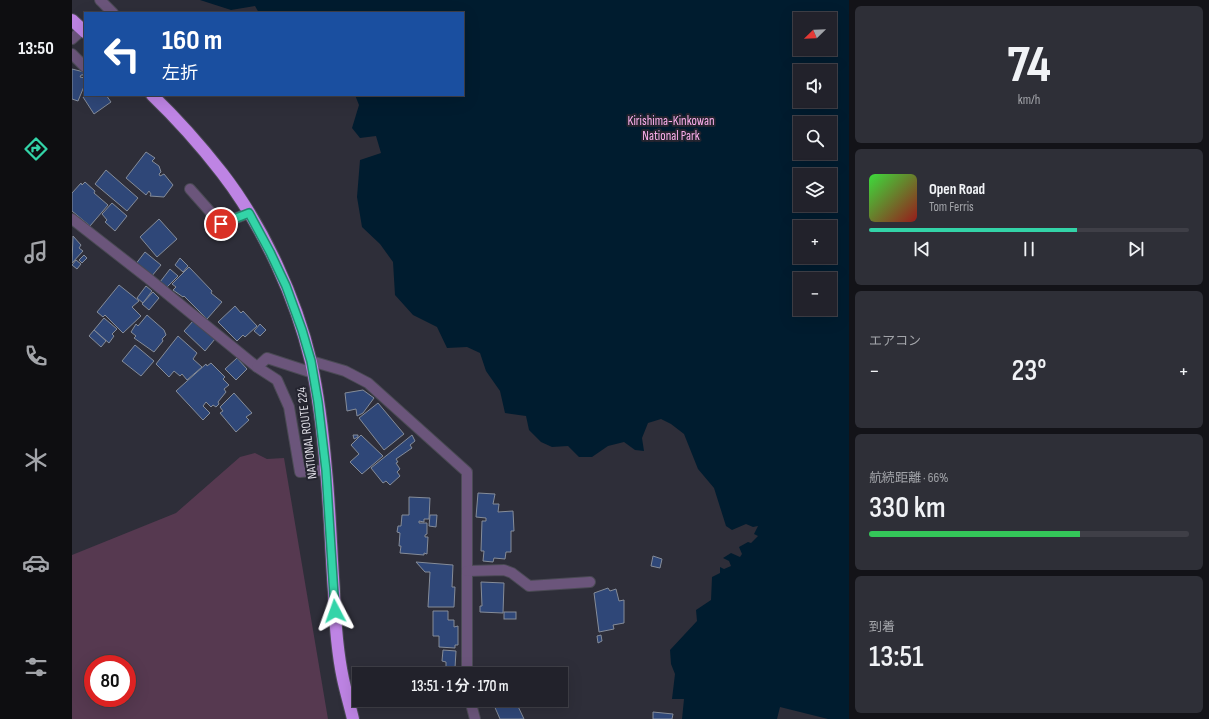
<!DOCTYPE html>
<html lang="ja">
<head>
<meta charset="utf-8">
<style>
	:root { --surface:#22222b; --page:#2e2f37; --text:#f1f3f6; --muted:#a2a4a9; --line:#3f3f47; --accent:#33d4a8 }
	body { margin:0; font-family:"Sofia Sans Condensed","Noto Sans JP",sans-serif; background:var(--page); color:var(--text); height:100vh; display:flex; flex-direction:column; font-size:15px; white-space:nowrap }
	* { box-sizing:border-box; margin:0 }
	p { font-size:13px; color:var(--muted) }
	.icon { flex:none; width:22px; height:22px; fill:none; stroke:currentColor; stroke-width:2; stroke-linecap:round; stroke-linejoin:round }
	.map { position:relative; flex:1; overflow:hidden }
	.side { display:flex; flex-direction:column; gap:6px; padding:6px; background:#131318; width:360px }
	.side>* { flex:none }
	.guide { position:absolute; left:12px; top:12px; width:380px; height:84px; border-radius:0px; box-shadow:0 4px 16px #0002,0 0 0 1px var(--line); background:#1a4fa0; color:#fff; overflow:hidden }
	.needle { width:26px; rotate:247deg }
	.buttons { position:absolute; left:721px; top:12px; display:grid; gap:8px }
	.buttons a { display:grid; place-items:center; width:44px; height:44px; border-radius:0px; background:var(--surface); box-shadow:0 4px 16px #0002,0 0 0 1px var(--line); font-size:20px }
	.speed { position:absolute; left:12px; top:655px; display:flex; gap:8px; font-size:20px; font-weight:700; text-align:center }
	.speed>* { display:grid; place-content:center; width:52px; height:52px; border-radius:50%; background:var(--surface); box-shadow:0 4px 16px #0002,0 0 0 1px var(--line); line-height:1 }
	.speed .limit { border:6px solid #d22; background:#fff; color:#111 }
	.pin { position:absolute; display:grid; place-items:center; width:34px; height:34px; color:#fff; margin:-17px; border:2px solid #fff; border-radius:50%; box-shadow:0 1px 4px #0007 }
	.me { position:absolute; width:44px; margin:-22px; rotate:356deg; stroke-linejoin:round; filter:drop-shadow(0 0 3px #0008) }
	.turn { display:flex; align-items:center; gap:14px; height:84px; padding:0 12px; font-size:18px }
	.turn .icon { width:52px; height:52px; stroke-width:2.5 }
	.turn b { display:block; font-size:28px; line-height:34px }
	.big { font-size:30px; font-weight:600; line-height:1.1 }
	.side .tile { flex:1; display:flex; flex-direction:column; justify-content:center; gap:6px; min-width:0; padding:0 14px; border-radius:6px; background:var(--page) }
	.side .dial { align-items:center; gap:0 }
	.dial b { font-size:52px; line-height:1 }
	.song { display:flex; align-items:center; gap:12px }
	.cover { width:48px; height:48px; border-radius:6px; background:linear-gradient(135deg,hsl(120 70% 55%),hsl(0 70% 35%)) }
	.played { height:4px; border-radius:2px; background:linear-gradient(90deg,var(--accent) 65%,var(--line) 65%) }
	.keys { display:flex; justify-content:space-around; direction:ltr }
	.heat { display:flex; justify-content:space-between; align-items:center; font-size:22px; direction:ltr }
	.charge { height:6px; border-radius:3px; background:linear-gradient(90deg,#34c759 66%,var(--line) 0) }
	.trip { position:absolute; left:280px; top:667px; width:216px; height:40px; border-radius:0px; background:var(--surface); box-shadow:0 4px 16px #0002,0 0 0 1px var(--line); font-weight:600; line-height:40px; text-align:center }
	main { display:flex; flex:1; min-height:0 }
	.tabs { display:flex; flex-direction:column; width:72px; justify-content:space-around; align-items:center; background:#0e0e11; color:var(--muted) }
	.tabs .icon { width:28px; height:28px }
	.tabs .on { color:var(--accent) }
	.tabs b { font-size:18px; color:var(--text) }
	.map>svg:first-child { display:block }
	.green { fill:#563950; fill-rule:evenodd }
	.water { fill:#001c2f; fill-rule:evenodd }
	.building { fill:#2f4778; stroke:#858c99 }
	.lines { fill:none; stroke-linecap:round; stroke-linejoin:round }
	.minor-casing { stroke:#4a4a54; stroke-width:12 }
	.highway-casing { stroke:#4a4a54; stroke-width:14 }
	.minor { stroke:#6b557b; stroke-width:10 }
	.highway { stroke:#be84e4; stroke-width:12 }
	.route-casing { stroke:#218a6d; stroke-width:10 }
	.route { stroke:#33d4a8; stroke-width:7 }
	.labels { text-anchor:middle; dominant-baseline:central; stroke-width:4; stroke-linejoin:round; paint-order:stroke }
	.park-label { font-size:13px; fill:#fcafec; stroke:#24242f }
	.street-label { font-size:13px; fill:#dbdae2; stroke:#24242f }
</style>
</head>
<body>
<main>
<nav class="tabs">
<b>13:50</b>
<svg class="icon on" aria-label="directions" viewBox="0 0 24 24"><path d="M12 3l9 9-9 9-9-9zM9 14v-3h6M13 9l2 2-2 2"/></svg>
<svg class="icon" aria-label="music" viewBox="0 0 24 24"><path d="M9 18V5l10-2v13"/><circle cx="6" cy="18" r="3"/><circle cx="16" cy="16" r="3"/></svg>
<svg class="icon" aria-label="phone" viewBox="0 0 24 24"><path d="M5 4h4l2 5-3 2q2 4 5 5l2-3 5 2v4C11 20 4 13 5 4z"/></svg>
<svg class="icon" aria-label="climate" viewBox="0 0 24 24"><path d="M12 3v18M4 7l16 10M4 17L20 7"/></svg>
<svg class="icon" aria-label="car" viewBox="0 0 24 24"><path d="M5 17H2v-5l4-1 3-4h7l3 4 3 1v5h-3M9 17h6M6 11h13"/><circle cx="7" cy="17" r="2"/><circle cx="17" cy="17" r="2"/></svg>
<svg class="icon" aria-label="filters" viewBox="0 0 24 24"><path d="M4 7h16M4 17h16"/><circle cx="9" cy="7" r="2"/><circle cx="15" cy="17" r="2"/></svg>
</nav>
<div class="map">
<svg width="777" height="719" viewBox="0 0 777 719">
	<rect width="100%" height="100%" fill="#2e2e39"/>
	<path class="green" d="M183,453L195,459L212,458L256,719H0V555L104,513L168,457ZM21,664H55V698H21Z"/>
	<path class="water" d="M128,0H777V719H756L708,707L705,719H610L612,699H600L603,674L599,664L598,650L625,621L624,610L639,600L640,577L648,573V567L652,569L659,566L657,561L651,558L659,553L668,557L670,554L667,547L676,542L679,543L686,536L682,534L686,526L681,527L674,524L660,530L654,526L642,488L626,469L612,434L599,424L589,419L576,423L570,438L572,451L563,450L552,442L536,446L520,457H507L496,446L480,447L469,442L457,430L454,416L433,413L428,391L414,371L408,353L395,347L375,348L365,327L341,315L323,295L321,262L308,244L290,227L285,197L288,160L309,153L304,136L288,138L280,128L287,105L283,95H391V13H187L183,6L159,10ZM728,19H758V49H728ZM728,71H758V101H728ZM728,123H758V153H728ZM728,175H758V205H728ZM728,227H758V257H728ZM728,279H758V309H728Z"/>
	<g class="building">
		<path d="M0,69L12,72L11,75H9L8,77L13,78V84L6,101L0,99Z"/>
		<path d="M14,95H34L39,102L22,114L11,97Z"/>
		<path d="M74,152L83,158L80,161L87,166L89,172L87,174L88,176L92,174L101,185L92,197L78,196L79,194L77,191L74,195L54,178Z"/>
		<path d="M34,170L66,198L55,211L23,184Z"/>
		<path d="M13,182L23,191L22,193L36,205L18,226L0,211V193L9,183L10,185Z"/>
		<path d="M40,203L55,216L43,231L33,222L35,220L30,214Z"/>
		<path d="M87,219L105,239L85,257L68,237Z"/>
		<path d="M1,236L9,245L7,248L11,251L0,263Z"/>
		<path d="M73,252L89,265L79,277L63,265Z"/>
		<path d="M12,255L15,258L10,263L7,260Z"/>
		<path d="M108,258L116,266L111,272L103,265Z"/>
		<path d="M4,260L9,264L5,269L0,265Z"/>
		<path d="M117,267L140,291L139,293L150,302L135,319L112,296L111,297L101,290L104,287L100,284Z"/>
		<path d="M98,269L106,276L95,287L88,282Z"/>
		<path d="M47,285L67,301L60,307L69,316L51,333L33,315L31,317L25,312Z"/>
		<path d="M74,286L80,291L71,303L65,298Z"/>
		<path d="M81,292L87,298L77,310L70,304Z"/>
		<path d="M163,306L169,313L171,311L185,326L173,337L171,335L165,341L146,322Z"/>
		<path d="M75,315L92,330L94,335L90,339L91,341L82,352L62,338L64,336L59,332L64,324L66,326Z"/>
		<path d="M32,318L45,329L40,334L42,336L37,343L22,330Z"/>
		<path d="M122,320L143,339L133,351L112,331Z"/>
		<path d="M188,324L194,330L188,336L182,331Z"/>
		<path d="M22,330L34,341L29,347L17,336Z"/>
		<path d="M106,336L125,353L121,359L130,367L115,380L110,374L108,376L102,371L97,377L84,364Z"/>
		<path d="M63,345L82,361L69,376L50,361Z"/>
		<path d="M165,358L175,369L164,380L153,369Z"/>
		<path d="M139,363L153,377L151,379L157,385L152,389L154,392L146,402L147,404L144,407L141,405L139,407L134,402L131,406L138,413L131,420L104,391L134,364L135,366Z"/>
		<path d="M291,390L302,398L291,413L285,416L284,409L275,411L273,393Z"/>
		<path d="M162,393L180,413L174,417L177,420L164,432L148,413L151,411L148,407Z"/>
		<path d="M306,403L332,434L312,450L287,418Z"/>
		<path d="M281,435H286V437L282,439Z"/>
		<path d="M289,435L311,456L290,474L278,462L287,454L279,445Z"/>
		<path d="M340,435L343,441L338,445L340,448L324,459L326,462L324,463L328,469L325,472L328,476L318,485L314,481L311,483L299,468Z"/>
		<path d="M406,493L423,494L421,504H427L426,512L441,511L442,531H439V552H434L433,559L422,558L421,562L411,561L412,551H409L410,521H414V518L404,517Z"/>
		<path d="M337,497L358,498L357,519H352V522L347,521V523H355V534L353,535V537H356L355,554L352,553V555L328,553L329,546H327L328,533L325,532L326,526H329L330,515H337Z"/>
		<path d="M358,515H365L364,527L357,526Z"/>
		<path d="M581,556L590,559L588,568L579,566Z"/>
		<path d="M344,562L381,565L380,587H383L382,607H356L358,572H353Z"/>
		<path d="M409,582L432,583L431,613L408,612V606H410Z"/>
		<path d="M536,588L538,591L544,589L547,601L552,600V623L541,625L542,629L527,632L522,593Z"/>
		<path d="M361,611H376V620H382V627L386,626V645H383V648L367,647V636H361Z"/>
		<rect x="432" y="612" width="12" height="7"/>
		<path d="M529,635L530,641L526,643L525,636Z"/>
		<path d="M371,650L384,651L383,668L374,667V662L370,661Z"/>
		<path d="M425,700H443L452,719H428L421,703L425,701Z"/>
		<path d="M581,712L601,714L600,719H581Z"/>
	</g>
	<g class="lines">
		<defs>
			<g id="minor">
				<path d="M28,0L41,13"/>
				<path d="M0,39L10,30"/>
				<path d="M0,54L13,67"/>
				<path d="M118,189L149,224L177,213"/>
				<path d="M0,219L77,279L185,367L205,380L217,407L228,472L254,470"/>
				<path d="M239,361L273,371L296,383L395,472V674"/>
				<path d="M185,367L195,358L241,373"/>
				<path d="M395,571L432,570L440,573L457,586L518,582"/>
				<path d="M398,700L403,719"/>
			</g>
			<g id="highway">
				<path d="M0,20L13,32"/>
				<path d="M80,95C105,119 129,146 150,173C191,226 224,298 239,362C247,398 251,434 254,470C258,510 259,551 262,592C263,621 265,651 271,679C274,693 278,706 281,719"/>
			</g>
		</defs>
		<use href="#minor" class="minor-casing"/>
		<use href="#highway" class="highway-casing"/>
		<use href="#minor" class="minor"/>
		<use href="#highway" class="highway"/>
	</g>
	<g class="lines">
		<defs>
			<path id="route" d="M149,224L177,213L198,252L214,286L230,330L239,361L246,402L254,470L263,611"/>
		</defs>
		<use href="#route" class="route-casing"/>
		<use href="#route" class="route"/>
	</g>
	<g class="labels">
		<g class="park-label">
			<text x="599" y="121">Kirishima-Kinkowan<tspan x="599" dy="15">National Park</tspan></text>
		</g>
		<g class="street-label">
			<text transform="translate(235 433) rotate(-97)">NATIONAL ROUTE 224</text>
		</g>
	</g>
</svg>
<div class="buttons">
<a><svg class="needle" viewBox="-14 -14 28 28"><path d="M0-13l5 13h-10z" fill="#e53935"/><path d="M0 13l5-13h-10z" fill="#a2a4a9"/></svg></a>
<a><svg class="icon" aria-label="sound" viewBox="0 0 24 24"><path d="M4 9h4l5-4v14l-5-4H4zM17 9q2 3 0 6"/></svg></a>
<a><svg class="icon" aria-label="search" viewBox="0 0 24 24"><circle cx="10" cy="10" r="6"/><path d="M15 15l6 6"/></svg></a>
<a><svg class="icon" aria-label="layers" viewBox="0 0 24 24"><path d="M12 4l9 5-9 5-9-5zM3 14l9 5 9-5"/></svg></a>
<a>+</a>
<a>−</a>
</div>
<div class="speed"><div class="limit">80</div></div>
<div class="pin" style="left:149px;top:224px;background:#d93025"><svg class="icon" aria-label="arrive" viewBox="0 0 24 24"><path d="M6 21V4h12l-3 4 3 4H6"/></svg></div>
<svg class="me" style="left:263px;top:611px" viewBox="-20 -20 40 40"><path d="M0-17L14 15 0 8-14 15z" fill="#33d4a8" stroke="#fff" stroke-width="4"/></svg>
<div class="trip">13:51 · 1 分 · 170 m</div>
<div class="guide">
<div class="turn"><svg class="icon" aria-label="left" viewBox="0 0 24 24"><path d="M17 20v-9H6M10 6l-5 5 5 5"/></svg><div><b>160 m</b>左折</div></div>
</div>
</div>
<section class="side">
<div class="tile dial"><b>74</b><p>km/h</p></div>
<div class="tile">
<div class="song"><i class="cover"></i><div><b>Open Road</b><p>Tom Ferris</p></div></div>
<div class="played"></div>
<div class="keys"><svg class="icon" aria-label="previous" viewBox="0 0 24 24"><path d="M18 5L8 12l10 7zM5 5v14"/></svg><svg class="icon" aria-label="pause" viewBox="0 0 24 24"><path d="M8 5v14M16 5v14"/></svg><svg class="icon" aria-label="next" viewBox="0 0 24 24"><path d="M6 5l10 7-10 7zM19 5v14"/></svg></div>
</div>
<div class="tile"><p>エアコン</p>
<div class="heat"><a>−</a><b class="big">23°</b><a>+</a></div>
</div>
<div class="tile"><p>航続距離 · 66%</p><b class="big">330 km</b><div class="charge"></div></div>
<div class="tile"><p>到着</p><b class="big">13:51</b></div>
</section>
</main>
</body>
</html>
